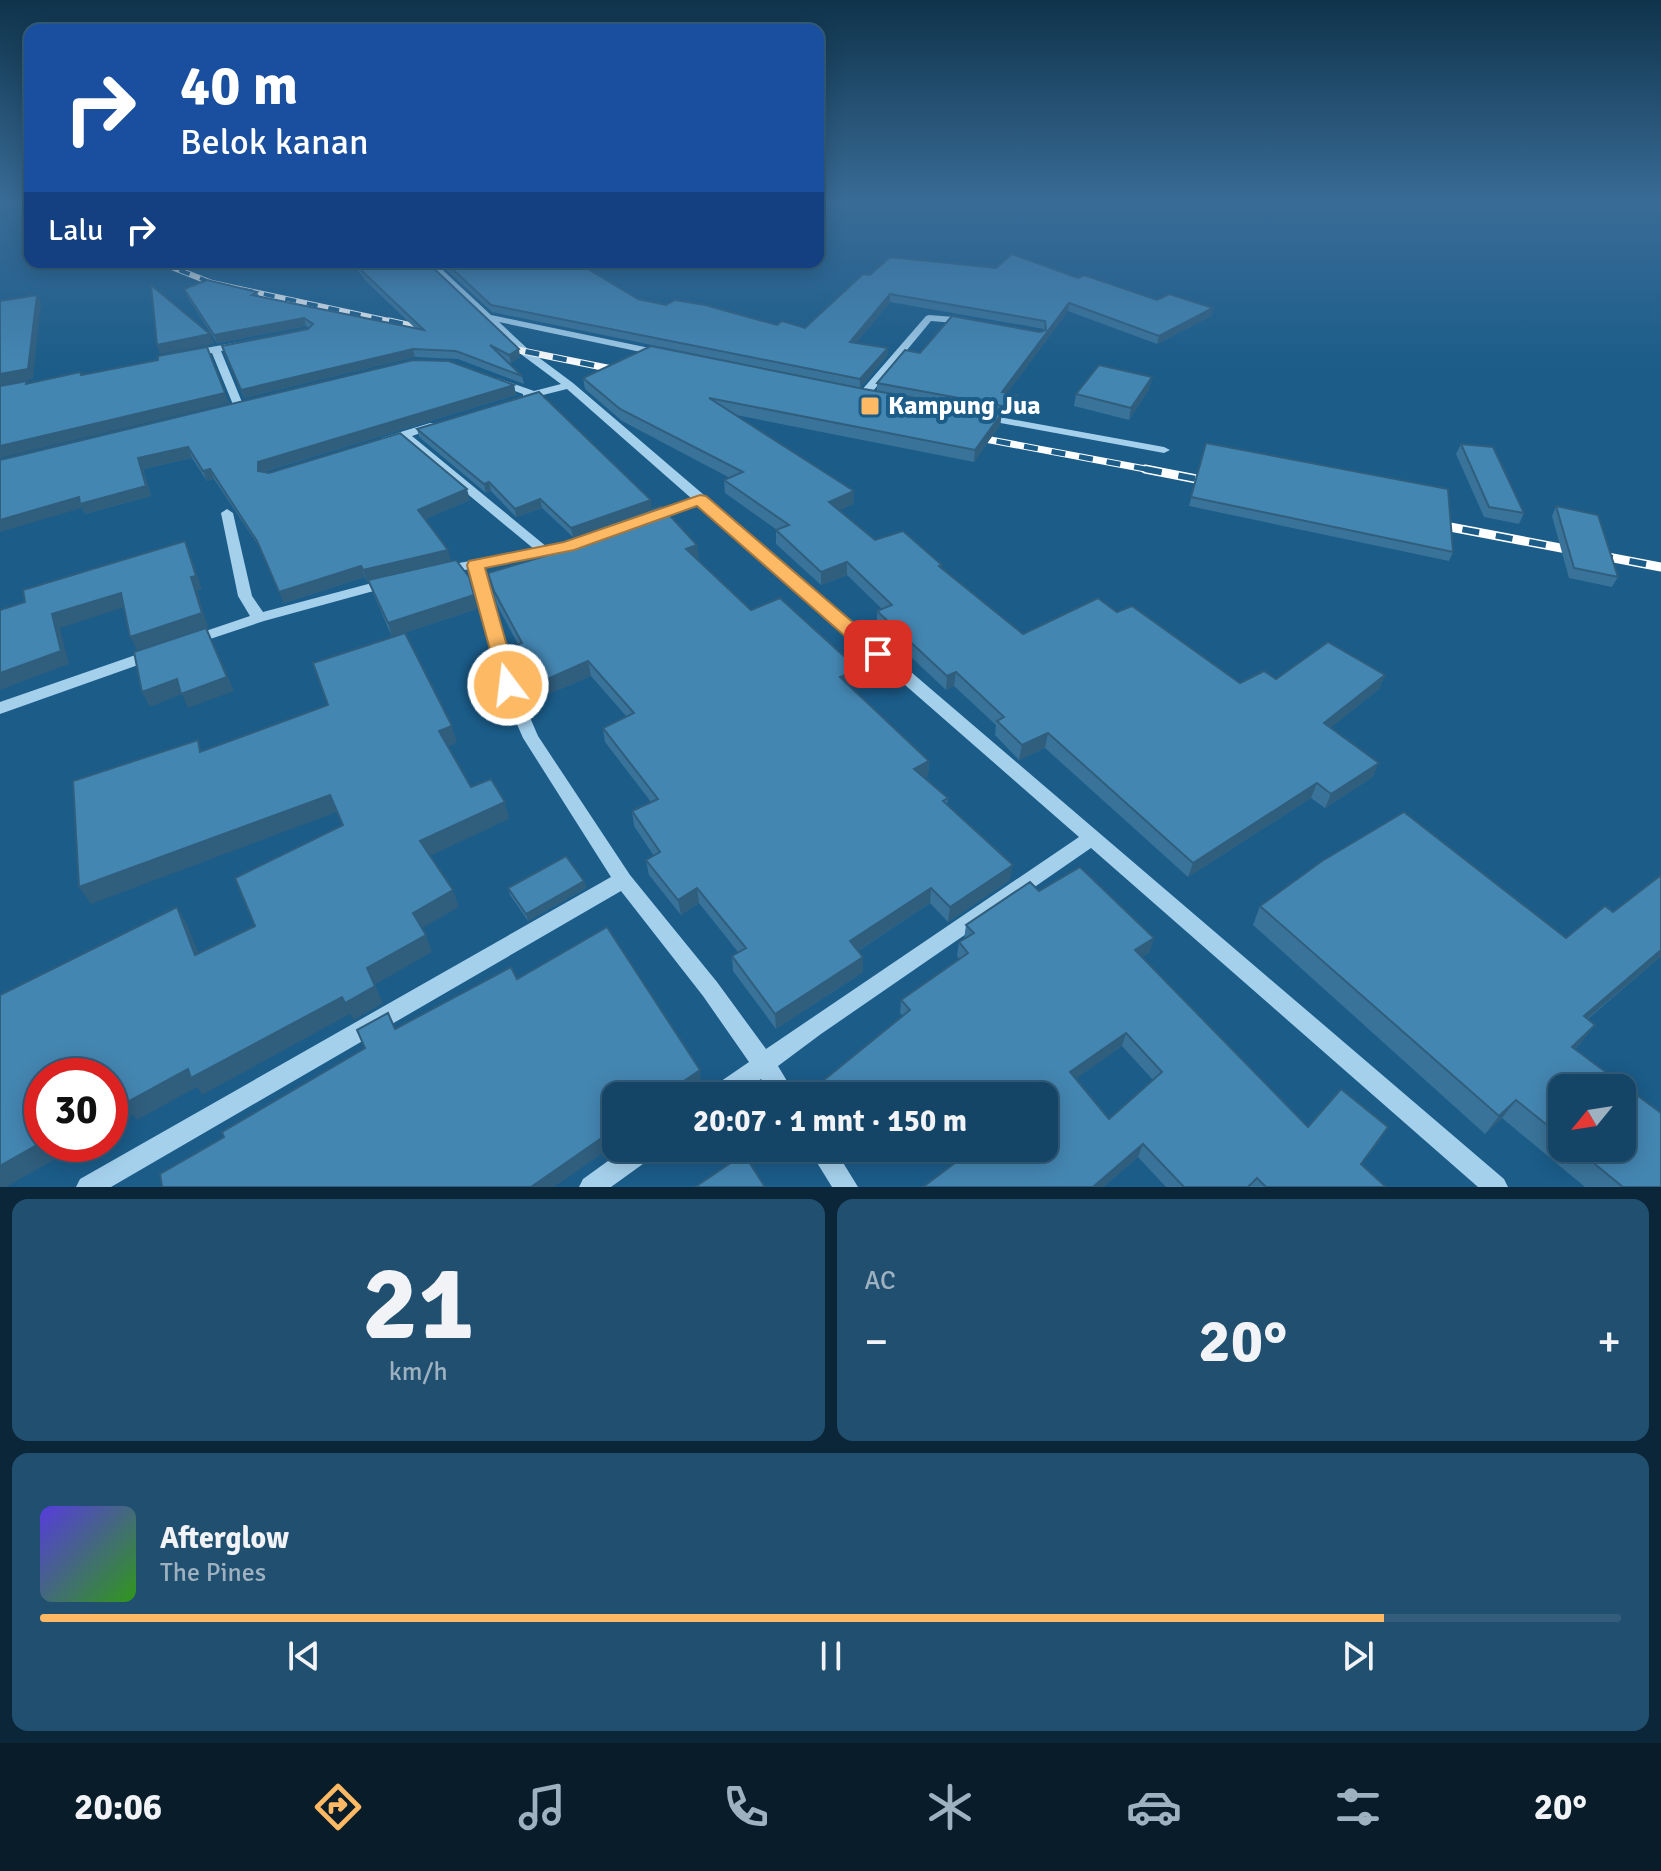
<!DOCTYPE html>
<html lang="id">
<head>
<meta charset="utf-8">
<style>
	:root { --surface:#144567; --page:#214f70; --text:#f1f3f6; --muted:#9db1c0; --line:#335d7b; --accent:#fdb963 }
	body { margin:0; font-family:Signika,sans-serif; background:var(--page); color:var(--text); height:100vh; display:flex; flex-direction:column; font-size:30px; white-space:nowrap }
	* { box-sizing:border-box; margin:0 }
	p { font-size:26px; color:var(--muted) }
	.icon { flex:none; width:44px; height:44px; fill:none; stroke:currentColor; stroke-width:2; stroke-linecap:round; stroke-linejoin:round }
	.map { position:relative; height:1187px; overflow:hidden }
	.sheet { display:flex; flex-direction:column; gap:12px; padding:12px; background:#0b2639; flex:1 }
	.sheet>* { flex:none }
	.guide { position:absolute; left:24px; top:24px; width:800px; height:244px; border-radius:16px; box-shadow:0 4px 20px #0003,0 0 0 2px var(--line); background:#1a4fa0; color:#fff; overflow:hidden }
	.needle { width:52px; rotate:240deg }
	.tools { position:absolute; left:1548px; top:1074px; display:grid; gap:16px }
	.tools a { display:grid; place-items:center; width:88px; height:88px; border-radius:16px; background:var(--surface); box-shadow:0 4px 20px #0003,0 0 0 2px var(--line); font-size:40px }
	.speed { position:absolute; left:24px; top:1058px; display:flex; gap:16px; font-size:40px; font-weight:700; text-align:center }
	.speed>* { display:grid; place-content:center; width:104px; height:104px; border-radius:50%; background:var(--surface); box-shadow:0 4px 20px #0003,0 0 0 2px var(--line); line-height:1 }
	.speed .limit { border:12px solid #d22; background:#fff; color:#111 }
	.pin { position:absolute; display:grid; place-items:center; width:68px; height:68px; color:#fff; margin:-34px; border-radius:16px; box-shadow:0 4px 12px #0006 }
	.me { position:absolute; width:88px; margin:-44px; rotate:345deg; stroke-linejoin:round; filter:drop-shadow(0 0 6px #0008) }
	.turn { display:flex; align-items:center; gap:28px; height:168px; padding:0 24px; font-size:36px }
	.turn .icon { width:104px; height:104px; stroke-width:2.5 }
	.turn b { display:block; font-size:56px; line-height:68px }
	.then { display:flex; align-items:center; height:76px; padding:0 24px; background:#0003; gap:16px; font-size:30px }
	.big { font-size:60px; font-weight:800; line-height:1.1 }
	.sheet .widget { flex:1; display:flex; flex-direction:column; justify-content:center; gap:12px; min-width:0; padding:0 28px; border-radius:16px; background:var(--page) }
	.sheet .dial { align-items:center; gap:0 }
	.dial b { font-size:104px; line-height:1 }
	.song { display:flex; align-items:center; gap:24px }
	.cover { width:96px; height:96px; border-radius:12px; background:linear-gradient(135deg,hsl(250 70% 55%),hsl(110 70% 35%)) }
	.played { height:8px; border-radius:4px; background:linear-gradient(90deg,var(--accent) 85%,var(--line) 85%) }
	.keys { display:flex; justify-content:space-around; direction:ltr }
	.heat { display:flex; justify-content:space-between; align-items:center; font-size:44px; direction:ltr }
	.sheet .tiles { flex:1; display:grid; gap:12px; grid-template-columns:1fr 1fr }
	.widget:last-child { grid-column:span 2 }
	.trip { position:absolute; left:602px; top:1082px; width:456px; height:80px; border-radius:16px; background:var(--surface); box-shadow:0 4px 20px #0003,0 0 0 2px var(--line); font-weight:800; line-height:80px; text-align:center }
	.dock { display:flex; height:128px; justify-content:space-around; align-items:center; background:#081c29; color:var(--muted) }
	.dock .icon { width:56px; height:56px }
	.dock .active { color:var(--accent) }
	.dock b { font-size:36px; color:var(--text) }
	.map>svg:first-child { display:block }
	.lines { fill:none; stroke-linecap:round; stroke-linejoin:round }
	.minor { fill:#a5d0ec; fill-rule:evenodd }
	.rail-far2-casing { stroke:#fff; stroke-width:6 }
	.rail-far1-casing { stroke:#fff; stroke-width:7 }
	.rail-casing { stroke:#fff; stroke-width:9 }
	.rail-far2 { stroke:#1b5c89; stroke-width:4; stroke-dasharray:11; stroke-linecap:butt }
	.rail-far1 { stroke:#1b5c89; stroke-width:5; stroke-dasharray:14; stroke-linecap:butt }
	.rail { stroke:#1b5c89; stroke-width:6; stroke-dasharray:17; stroke-linecap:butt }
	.wall { fill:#3a7399; fill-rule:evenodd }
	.shaded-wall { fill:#305e7d }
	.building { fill:#4486b2; stroke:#305e7d; stroke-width:2; fill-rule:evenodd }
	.route { fill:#fdb963; stroke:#a47840; stroke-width:2 }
	.poi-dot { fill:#fdb963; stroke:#1b5c89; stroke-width:3 }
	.labels { text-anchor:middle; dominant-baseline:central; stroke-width:8; stroke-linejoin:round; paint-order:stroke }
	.far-poi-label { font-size:26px; font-weight:bold; fill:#fff; stroke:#1b5c89; text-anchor:start }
</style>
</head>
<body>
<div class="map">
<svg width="1661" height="1187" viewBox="0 0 1661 1187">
	<rect width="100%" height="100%" fill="#1b5c89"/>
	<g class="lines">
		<g class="minor">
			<path d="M425,262H434L491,315L664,351V355L660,356L499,322L530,351L573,383L1504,1179L1508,1187H1478L1091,848L821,1034L778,1066L796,1096H772L761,1079L738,1096H708L711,1088L749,1062L703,996L621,891L111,1187H76L80,1179L611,877L523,738L500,685L470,569L443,574L436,570L443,566L534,549L401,439L385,443L379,440L381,438L430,423H438V427L412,436L547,547L568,543L575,547L573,550L483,567L516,685L538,736L630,875L717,982L766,1049L1079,837L698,504L652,521H642L641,518L642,515L691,498L567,389L527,399L523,398V394L493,383V379L497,378L534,391L561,384L522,355Z"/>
			<path d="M929,315L967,318L972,321L967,324L931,321L868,397L848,395V391H861L926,316Z"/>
			<path d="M239,342L242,343V347L221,351L244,407L239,410L234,407L212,353L189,357L184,354L189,351Z"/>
			<path d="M983,414L1164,447L1170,450L1164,453L979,419L977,417Z"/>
			<path d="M227,509L233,513L252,596L263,612L387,579L394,583L392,586L264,621L198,643H188L186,640L188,637L250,616L238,596L221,513Z"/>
			<path d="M150,650L155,651L158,655L155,659L0,714V702Z"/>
			<path d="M626,1148H658L654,1156L611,1187H579L583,1179Z"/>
			<path d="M808,1148H834L858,1187H832Z"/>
		</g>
		<defs>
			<path id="rail-far2" d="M159,262L212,283L398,323"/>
			<g id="rail-far1">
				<path d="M389,321L435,331"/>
				<path d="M498,346L627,372"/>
				<path d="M969,436L1156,471"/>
			</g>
			<g id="rail">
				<path d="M1145,469L1217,483"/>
				<path d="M1429,523L1661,567"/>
			</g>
		</defs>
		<use href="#rail-far2" class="rail-far2-casing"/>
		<use href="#rail-far1" class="rail-far1-casing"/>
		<use href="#rail" class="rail-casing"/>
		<use href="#rail-far2" class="rail-far2"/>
		<use href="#rail-far1" class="rail-far1"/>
		<use href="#rail" class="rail"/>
	</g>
	<g class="wall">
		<path d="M351,262H427L520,357L511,363L506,360L522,376L524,384L458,359L415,357L244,398L222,346L308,329L309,328L306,326L217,343L187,296L184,289L257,292L259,296L416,329L366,281Z"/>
		<path d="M438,262H546L638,299L666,305L777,325L805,328L870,275L1078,278L1157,300L1213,308L1211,316L1157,344L1068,311L1007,393L1016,403L1008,415L1002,414L1000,425L974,462L736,415L854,491V504L839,510L875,540L942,568L1023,634L1117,612L1240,683L1276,679L1385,675L1379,689L1330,728L1373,777L1325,808L1311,798L1188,877L1045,748L1019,760L995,735L996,725L954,686L946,690L877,625V611L882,609L847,575L821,585L776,544V530H777L725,493L724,480L730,478L622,421L585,389L583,378L864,389L877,391V383L920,353L1040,332L1044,331V329L890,302L856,343L888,348L887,356L860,388L492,312Z"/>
		<path d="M1152,377L1149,389L1129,420L1074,406L1076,394Z"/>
		<path d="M514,385L516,395L263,472L470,500L425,519L451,561L469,577L477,609L392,637L373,593L368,581H367L365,577L284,603L262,551L214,479L207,481L192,458L143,469L151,496L85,514L82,508L0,460Z"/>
		<path d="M417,429L652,509L573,537L542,508L516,517L491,491L486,493L419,437Z"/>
		<path d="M1206,443L1453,552L1449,561L1189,506Z"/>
		<path d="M1461,444L1524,513L1519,524L1484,517L1456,454Z"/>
		<path d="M1556,506L1618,577L1612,587L1569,578L1552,516Z"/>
		<path d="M582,534L699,559L697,560L751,610L858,669L857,684L850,687L929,761L928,776L924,778L948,798L947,805L1010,880L948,922L930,903L858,951L863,957V972L776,1029L733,971L732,956L738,952L699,903L681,915L649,875L646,860L654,856L634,826L632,811L651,802L605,742L603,728L626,716L591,676L546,695L520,659L516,645L518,644L497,605L488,573L549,555L548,549L583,537Z"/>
		<path d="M1661,875V956L1588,1019L1581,1043L1575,1049L1661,1187H1585L1502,1118L1485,1134L1253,925L1260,906L1566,938L1613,912ZM1562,1088L1622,1148H1562Z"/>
		<path d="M584,881L586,888L528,921L510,895L508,888Z"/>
		<path d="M1039,891L1150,952L1142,957L1308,1127L1380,1140L1361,1164L1386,1187H1166L1138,1157L1103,1187H923L957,1161L947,1148H1044V1096H826L824,1093V1080L903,1016L900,1013L901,1000L959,959L957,956L959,942L964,939L966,925ZM1122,1046L1153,1080L1109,1119L1076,1078Z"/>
	</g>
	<g class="shaded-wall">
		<path d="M890,294V302L850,350V342Z"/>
		<path d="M37,295L41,303L33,379L0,385V374Z"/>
		<path d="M1069,303L1068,311L1002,400V392Z"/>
		<path d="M1213,308L1211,316L1157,344L1159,336Z"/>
		<path d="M304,318L306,326L217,343L214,335Z"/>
		<path d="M210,334L214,344L160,354L157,345Z"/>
		<path d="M888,348L887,356L860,388V379Z"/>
		<path d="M413,349L415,357L244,398L241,390Z"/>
		<path d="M519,349L520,357L511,363L509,355Z"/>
		<path d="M1152,377L1149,389L1129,420L1131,408Z"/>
		<path d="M514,385L516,395L262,472L258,471V462Z"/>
		<path d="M225,393L229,403L0,458V446Z"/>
		<path d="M1017,395L1016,403L1008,415V407Z"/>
		<path d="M1002,413L1000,425L974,462L975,450Z"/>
		<path d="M188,447L192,458L143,469L151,496L85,514L82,508L0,532V520L138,458Z"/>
		<path d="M210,469L214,479L207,481L203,471Z"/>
		<path d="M489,482L491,491L486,493L484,484Z"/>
		<path d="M467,489L470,500L421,521L418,510Z"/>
		<path d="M854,491V504L829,515V502Z"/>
		<path d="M540,499L542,508L516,517L515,509Z"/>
		<path d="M651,500L652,509L573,537L571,528Z"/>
		<path d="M185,541L190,554L202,589L197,590L208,627L137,650L130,637L191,577Z"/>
		<path d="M697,545L699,559L688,563L686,549Z"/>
		<path d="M448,550L451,561L367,581L363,570Z"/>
		<path d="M847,562V575L821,585V572Z"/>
		<path d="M361,566L365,577L284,603L279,592Z"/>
		<path d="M121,593L128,606L60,628L69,664L0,690V673L52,614Z"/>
		<path d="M474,595L477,609L392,637L388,623Z"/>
		<path d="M206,628L234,691L188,708L182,694L150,707L142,692Z"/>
		<path d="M588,661L591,676L546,695L543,681Z"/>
		<path d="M858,669L857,684L840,692V677Z"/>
		<path d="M956,672L954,686L946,690L947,676Z"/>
		<path d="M1385,675L1379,689L1318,738L1324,723Z"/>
		<path d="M452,726L457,743L444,748L439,731Z"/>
		<path d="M1048,733L1045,748L1019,760L1022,745Z"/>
		<path d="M929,761L928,776L913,784L914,769Z"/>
		<path d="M1379,763L1373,777L1325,808L1331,794Z"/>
		<path d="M1317,783L1311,798L1188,877L1193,863Z"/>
		<path d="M330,795L337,812L91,904L79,887Z"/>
		<path d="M505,802L509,819L426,858L420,841Z"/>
		<path d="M1013,865L1010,880L948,922L950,907Z"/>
		<path d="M584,881L586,888L528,921L526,914Z"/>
		<path d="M697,888L699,903L681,915L678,900Z"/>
		<path d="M931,888L930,903L850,956V941Z"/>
		<path d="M453,890L459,907L419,930L413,913Z"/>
		<path d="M177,907L187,924L206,972L195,955Z"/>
		<path d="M426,935L432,952L374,985L367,968Z"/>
		<path d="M1154,938L1150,952L1131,964L1135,950Z"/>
		<path d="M1661,950V956L1569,1034L1584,1016Z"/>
		<path d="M863,957V972L776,1029L775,1014Z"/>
		<path d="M375,986L383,1003L354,1020L350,1014L202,1095L197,1087L137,1120L133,1115L110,1128V1104L122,1097L188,1069L342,997Z"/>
		<path d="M1595,1025L1581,1043L1558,1065L1572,1047Z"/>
		<path d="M1126,1033L1122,1046L1067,1085L1070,1072Z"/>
		<path d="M700,1070L701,1084L684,1096H662Z"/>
		<path d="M1516,1100L1502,1118L1485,1134L1499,1116Z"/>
		<path d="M616,1128V1144L554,1187H531Z"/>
		<path d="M42,1142V1144H82L6,1187H0V1166Z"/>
		<path d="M1143,1144L1138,1157L1103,1187H1094Z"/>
	</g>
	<g class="building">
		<path d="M24,204H30V213Z"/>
		<path d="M1012,254L1078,278L1084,275L1157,300L1169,294L1213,308L1159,336L1069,303L1002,392L1017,395L1008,407L877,383L905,350L920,353L952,316L1040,332L1046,330L1045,321L890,294L850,342L888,348L860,379L491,305L445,262H546L550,264L561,262L574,267L581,265L638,299L666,305L675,300L705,305L777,325L782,321L805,328L863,274L870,275L890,257L996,268Z"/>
		<path d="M355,262H427L519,349L509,355L490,345L522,376L456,351L413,349L241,390L222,346L308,329L313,324L304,318L214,335L184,289L207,280L257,292L252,295L424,330L364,273Z"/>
		<path d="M151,285L210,334L157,345Z"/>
		<path d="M37,295L28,369L0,374V301Z"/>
		<path d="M651,346L864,389L1002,413L975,450L709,398L854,491L829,502L875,540L903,531L942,565L939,566L1023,634L1098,598L1117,612L1132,606L1240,683L1264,671L1276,679L1328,642L1385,675L1324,723L1379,763L1331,794L1317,783L1193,863L1048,733L1022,745L997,721L1004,717L956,672L947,676L877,611L892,605L847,562L821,572L776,530L789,525L724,480L743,472L620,409L583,378Z"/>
		<path d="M207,347L225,393L0,446V386L27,381L26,384L80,372L81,375L158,360V356Z"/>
		<path d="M413,360L449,361L514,385L258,462V471L269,473L400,433L467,489L418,510L448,550L363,570L361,566L279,592L257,541L210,469L203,471L188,447L138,458L146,486L80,504L79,497L0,520V460Z"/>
		<path d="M1099,365L1152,377L1131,408L1076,394Z"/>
		<path d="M539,392L651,500L571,528L540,499L515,509L489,482L484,484L417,429Z"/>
		<path d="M1206,443L1448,489L1453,552L1191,497Z"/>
		<path d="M1461,444L1493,447L1524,513L1489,507Z"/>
		<path d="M661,506L697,545L686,549L751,610L780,598L858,669L840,677L929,761L914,769L948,798L943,801L1013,865L950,907L931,888L850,941L863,957L775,1014L732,956L746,948L697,888L678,900L646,860L660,852L632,811L658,799L603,728L634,713L588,661L543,681L516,645L522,643L494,591L488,573L552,554L548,549L585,537L582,534Z"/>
		<path d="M1556,506L1598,515L1618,577L1574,568Z"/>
		<path d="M185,541L196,576L191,577L202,613L130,637L121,593L52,614L61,651L0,673V610L25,602L23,590Z"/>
		<path d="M456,560L469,577L474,595L388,623L368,580Z"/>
		<path d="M206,628L227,677L181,694L177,679L142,692L134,652Z"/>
		<path d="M405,633L452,726L439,731L471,787L491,779L505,802L420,841L453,890L413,913L426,935L367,968L375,986L345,1003L342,997L191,1078L188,1069L124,1104L122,1097L110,1104V1076H42V1142L0,1166V995L177,907L195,955L255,926L235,878L343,825L330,795L79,887L73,781L198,740L200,752L328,705L313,663Z"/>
		<path d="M1404,812L1566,938L1605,906L1613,912L1661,875V950L1584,1016L1595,1025L1572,1047L1661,1113V1187H1623L1575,1148H1622V1088H1562V1137L1516,1100L1499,1116L1260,906L1322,861Z"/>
		<path d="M566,856L584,881L526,914L508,888Z"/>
		<path d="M1080,867L1154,938L1135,950L1308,1127L1341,1089L1388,1127L1361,1164L1386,1187H1266L1257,1178L1248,1187H1184L1143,1144L1094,1186L1095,1187H923L964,1156L958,1148H1044V1096H837L824,1080L910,1010L901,1000L968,953L959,942L974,933L966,925L1030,882L1039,891ZM1126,1033L1162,1072L1109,1119L1070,1072Z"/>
		<path d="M607,927L700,1070L662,1096H616V1128L531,1187H162L160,1174L224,1137L222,1132L365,1048L357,1030L388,1013L395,1029L511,967L517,979Z"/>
		<path d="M744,1154L765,1187H695Z"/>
	</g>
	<linearGradient id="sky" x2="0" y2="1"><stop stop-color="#0f334b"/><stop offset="0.55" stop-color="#396c97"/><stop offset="1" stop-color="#396c97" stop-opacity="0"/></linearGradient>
	<rect width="1661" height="370" fill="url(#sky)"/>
	<path class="route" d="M700,495L706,496L885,650L888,654L885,659H871L697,506L574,550L485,568L518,685L508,692L501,690L467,565L469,561L564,542Z"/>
	<rect class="poi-dot" x="860" y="396" width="20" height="20" rx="4"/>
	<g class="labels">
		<g class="far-poi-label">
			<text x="888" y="406">Kampung Jua</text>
		</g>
	</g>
</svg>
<div class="tools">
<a><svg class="needle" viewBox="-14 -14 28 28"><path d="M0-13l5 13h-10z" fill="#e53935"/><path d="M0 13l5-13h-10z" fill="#9db1c0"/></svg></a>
</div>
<div class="speed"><div class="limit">30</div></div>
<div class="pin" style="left:878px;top:654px;background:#d93025"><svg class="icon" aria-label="arrive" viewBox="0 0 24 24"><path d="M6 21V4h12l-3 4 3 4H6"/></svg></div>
<svg class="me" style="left:508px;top:685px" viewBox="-20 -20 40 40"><circle r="17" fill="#fdb963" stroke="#fff" stroke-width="3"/><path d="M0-11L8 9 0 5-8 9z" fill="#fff"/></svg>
<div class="trip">20:07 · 1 mnt · 150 m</div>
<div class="guide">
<div class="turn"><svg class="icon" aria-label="right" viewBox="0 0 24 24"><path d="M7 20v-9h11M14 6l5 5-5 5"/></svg><div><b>40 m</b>Belok kanan</div></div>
<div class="then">Lalu<svg class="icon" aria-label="right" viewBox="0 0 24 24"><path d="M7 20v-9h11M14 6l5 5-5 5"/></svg></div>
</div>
</div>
<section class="sheet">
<div class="tiles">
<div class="widget dial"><b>21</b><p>km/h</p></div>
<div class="widget"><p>AC</p>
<div class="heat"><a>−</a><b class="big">20°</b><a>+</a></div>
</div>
<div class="widget">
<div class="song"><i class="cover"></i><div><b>Afterglow</b><p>The Pines</p></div></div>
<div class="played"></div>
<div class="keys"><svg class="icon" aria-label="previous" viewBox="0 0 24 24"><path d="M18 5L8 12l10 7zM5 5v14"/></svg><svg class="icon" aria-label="pause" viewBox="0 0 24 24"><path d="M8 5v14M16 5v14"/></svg><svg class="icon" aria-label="next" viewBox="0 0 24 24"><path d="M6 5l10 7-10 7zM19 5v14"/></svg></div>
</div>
</div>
</section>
<nav class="dock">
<b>20:06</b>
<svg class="icon active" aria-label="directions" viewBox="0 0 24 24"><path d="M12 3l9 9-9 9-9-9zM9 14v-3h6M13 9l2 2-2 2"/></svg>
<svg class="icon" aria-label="music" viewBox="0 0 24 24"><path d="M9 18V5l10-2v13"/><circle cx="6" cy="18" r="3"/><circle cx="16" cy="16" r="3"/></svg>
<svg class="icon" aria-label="phone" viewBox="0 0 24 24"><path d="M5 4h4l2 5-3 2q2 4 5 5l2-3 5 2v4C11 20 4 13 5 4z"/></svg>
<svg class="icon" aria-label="climate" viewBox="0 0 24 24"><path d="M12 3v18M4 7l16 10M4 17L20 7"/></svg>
<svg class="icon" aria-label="car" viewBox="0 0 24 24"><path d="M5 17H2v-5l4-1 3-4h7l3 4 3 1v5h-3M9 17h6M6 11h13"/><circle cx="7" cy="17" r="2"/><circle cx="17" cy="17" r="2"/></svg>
<svg class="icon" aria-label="filters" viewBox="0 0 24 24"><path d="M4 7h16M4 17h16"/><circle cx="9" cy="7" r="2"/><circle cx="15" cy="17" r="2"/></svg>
<b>20°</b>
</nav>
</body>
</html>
